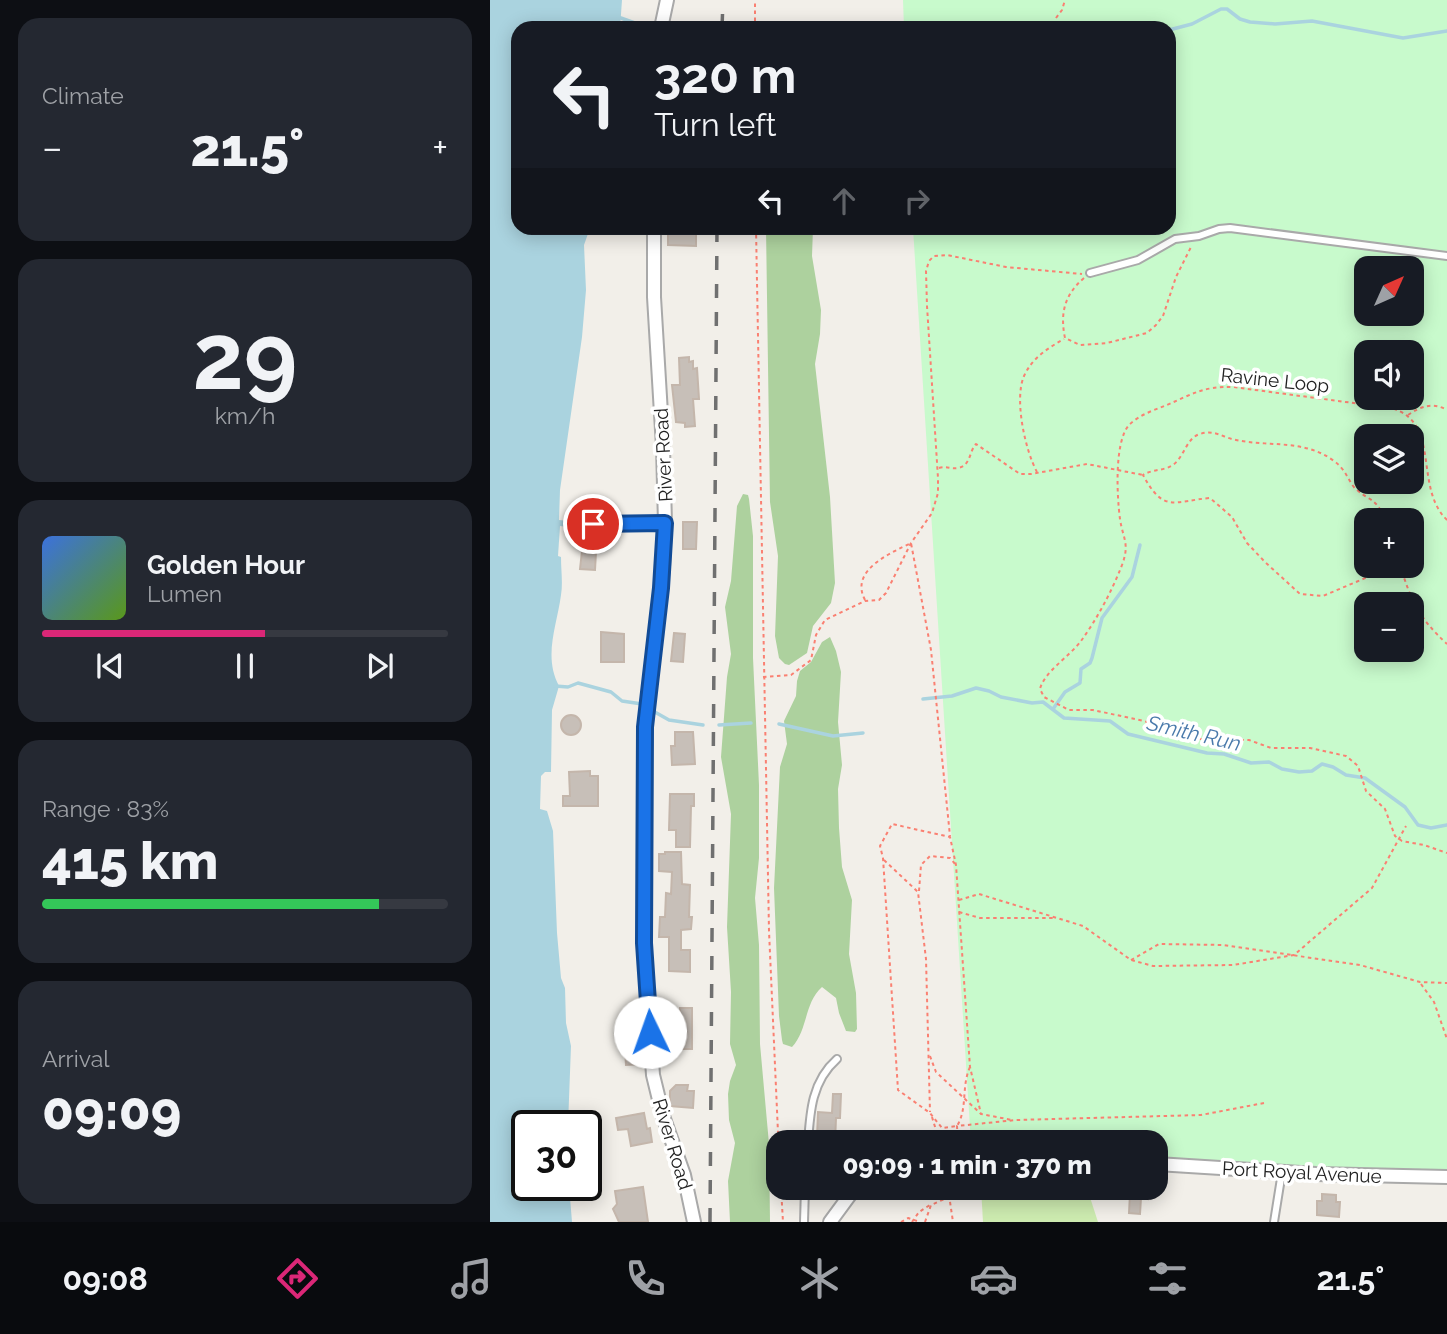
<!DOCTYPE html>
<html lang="en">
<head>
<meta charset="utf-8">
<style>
	:root { --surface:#171b24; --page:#242831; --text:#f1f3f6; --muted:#9ea1a6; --line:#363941; --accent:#db2777 }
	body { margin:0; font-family:Raleway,sans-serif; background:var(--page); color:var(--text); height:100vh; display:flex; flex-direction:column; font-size:26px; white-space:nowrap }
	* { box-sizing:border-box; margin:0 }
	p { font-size:23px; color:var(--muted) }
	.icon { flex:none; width:38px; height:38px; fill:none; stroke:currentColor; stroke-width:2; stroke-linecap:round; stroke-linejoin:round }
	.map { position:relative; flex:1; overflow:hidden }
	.details { display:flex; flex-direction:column; gap:18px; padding:18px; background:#0d0f14; width:490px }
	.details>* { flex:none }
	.banner { position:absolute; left:21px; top:21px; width:665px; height:214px; border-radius:21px; box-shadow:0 4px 18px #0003; background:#171b24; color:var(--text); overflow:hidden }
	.needle { width:46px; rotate:45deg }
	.tools { position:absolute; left:864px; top:256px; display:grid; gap:14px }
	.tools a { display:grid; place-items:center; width:70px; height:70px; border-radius:14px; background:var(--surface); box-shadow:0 4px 18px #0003; font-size:35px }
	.speed { position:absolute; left:21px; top:1110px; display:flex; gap:14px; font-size:35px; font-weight:700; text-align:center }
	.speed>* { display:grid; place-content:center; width:91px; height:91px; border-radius:50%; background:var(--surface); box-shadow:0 4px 18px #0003; line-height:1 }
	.speed .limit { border:4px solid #111; border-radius:10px; background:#fff; color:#111 }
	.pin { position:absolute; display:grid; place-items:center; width:60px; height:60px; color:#fff; margin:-30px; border:4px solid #fff; border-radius:50%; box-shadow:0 2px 7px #0007 }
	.me { position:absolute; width:77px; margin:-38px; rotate:357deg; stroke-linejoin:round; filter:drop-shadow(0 0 5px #0008) }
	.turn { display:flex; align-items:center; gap:24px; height:147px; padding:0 28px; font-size:32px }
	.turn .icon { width:91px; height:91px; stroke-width:2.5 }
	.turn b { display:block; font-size:49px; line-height:60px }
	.lanes { display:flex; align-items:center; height:66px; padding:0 28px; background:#0003; justify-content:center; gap:35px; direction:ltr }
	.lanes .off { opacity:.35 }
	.big { font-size:52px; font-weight:800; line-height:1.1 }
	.details .tile { flex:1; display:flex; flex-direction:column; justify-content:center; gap:10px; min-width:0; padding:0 24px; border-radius:21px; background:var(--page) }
	.details .dial { align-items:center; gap:0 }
	.dial b { font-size:91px; line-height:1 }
	.song { display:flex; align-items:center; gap:21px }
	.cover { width:84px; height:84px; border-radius:10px; background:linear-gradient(135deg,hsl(220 70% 55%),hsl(90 70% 35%)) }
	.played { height:7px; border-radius:4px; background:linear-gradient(90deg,var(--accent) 55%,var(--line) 55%) }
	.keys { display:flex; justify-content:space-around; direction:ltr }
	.heat { display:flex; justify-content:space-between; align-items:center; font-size:38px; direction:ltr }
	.charge { height:10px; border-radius:5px; background:linear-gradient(90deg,#34c759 83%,var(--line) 0) }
	.trip { position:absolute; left:276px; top:1130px; width:402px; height:70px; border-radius:21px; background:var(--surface); box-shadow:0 4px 18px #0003; font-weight:800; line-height:70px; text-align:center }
	.menu { display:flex; height:112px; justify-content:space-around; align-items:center; background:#090b0e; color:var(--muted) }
	.menu .icon { width:49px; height:49px }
	.menu .active { color:var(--accent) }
	.menu b { font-size:32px; color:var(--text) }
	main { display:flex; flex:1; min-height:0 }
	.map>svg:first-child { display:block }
	.grass { fill:#cdebb0 }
	.forest { fill:#add19e }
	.park { fill:#c8facc; fill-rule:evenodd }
	.water { fill:#aad3df }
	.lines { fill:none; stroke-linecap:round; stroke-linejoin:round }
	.stream { stroke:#aad3df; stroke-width:3.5 }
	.building { fill:#c7bfb8; stroke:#c4b6ab; stroke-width:2 }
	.lane-casing { stroke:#a9a9a9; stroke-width:10 }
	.street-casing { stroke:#a9a9a9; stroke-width:16 }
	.path { stroke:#fa8072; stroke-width:2; stroke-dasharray:3.5 3.5; stroke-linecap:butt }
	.lane { stroke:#fff; stroke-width:6 }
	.street { stroke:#fff; stroke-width:12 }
	.rail { stroke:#707070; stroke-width:3.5; stroke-dasharray:14 14; stroke-linecap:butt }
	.route-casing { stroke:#114b97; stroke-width:18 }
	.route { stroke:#1a73e8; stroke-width:12 }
	.labels { text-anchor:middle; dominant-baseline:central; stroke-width:7; stroke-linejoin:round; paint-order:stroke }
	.street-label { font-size:19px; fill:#222; stroke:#fff }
	.water-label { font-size:21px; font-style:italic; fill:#4a7aab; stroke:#fff }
</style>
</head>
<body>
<main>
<section class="details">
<div class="tile"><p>Climate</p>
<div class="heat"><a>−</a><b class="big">21.5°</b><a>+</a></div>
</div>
<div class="tile dial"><b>29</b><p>km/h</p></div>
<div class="tile">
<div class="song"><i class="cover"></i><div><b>Golden Hour</b><p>Lumen</p></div></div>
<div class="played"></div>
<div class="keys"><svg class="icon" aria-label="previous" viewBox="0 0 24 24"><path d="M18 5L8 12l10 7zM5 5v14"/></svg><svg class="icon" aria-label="pause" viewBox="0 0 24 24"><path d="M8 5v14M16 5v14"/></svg><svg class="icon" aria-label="next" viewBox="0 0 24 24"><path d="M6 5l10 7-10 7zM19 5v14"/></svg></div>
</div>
<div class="tile"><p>Range · 83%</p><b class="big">415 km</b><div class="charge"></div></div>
<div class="tile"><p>Arrival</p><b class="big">09:09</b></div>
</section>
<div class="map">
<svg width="957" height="1222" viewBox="0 0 957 1222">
	<rect width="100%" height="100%" fill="#f2efe9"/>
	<path class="grass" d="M491,1188H597L608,1222H493Z"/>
	<g class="forest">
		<path d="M276,228H323L322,256L331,310L330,334L325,364L340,497L345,583L341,603L323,626L317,653L299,665L295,664L289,658L285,636L288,556L280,502Z"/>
		<path d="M253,494L258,495L259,499L263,536V658L269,785V858L265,898L269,945L270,1044L279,1144L280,1222H240L238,1181L245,1143L239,1120L238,1094L240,1081L246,1065L240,1044L241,992L237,927L241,814L231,757L237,677L241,654L235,607L241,581L247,506Z"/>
		<path d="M340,637L346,651L351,672L348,722L352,765L348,789L349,828L352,867L362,900L359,954L366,993L367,1029L365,1032L356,1031L349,1013L346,998L332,987C314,1003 318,1030 302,1047L293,1044L292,1040L289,1016L284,888L290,767L297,744L294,721L306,696L307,681L310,671L321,662L332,642Z"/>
	</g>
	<path class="park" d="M413,0H957V1174L667,1161V1143H481L423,228H679V28H414ZM877,268H922V313H877ZM877,352H922V397H877ZM877,436H922V481H877ZM877,520H922V565H877ZM877,604H922V649H877Z"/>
	<path class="water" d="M0,0H132L130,28H28V228H100L94,245L96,290L92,337L70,490L69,520L79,521L78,527L70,526L68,556L71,557C71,570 73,583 71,595C67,626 53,656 69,686L62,710L61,772H55L51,776L50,809L57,811L63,831L67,933L71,978L75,988L76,1023L81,1046L78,1125H37V1185H79L82,1222H0Z"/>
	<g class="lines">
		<g class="stream">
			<path d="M128,17L159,28"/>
			<path d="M379,28L384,26L390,28"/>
			<path d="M482,28H486"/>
			<path d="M519,28H529"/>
			<path d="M580,28L592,25L610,28"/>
			<path d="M611,28L623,25L627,28"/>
			<path d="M679,30L702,24L731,9H737L750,19L760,22L785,24L822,21L913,38L957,31"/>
			<path d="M65,686L78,687L88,683L121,692L132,701L152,704"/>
			<path d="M433,699L462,696L486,688L499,691L511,697L542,703L553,702L574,718L620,721L638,734L717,753L734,754L761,763L779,762L792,769L809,772L822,771L832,764L843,767L856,775L875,778L915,807L928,825L941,828L957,825"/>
			<path d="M563,709L575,692L590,683L591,669L600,663L602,658L612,618L642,577L650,545"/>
			<path d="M163,711L179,720L213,725"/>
			<path d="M289,724L343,736L373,733"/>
			<path d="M229,725L261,723"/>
		</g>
	</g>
	<g class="building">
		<path d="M178,233L206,234V246L178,245Z"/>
		<path d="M199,357V362L203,361V369L207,368L209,399H203L205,426L195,427V423L186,422L182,385H190L189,358Z"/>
		<path d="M193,522H207L206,549H193Z"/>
		<path d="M92,551L106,552L105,570L90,569Z"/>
		<path d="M111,632L134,634V662H111Z"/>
		<path d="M184,633L195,634L193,662L181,661Z"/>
		<circle cx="81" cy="725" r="10"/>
		<path d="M185,732H203L205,764L182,765L181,746H185Z"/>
		<path d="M100,771V776H108V806H73V796H80L79,772Z"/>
		<path d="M180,794H204V806H201L200,847H186V830H179Z"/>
		<path d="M175,852H191L192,884L200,885L199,917H202L201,929L191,930V950H200V972L179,971V937H169L170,917H175L176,893L181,894L182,872L169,871V854H175Z"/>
		<path d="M190,1008H202V1049H186V1029H190Z"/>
		<path d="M152,1049L153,1064L136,1065L135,1050Z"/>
		<path d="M186,1085H198L197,1091H204L203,1108L180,1106V1091Z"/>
		<path d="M343,1094H351L350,1118H346L345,1143L332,1142V1138H327L328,1112L342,1113Z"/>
		<path d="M154,1113L157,1129L160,1128L162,1142L141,1146L138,1129L128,1130L126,1118Z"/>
		<path d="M153,1187L158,1222H129L123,1209L127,1204L125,1191Z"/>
		<path d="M645,1188H658V1199L651,1198L650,1214L639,1213L640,1194H644Z"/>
		<path d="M832,1194L846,1195V1202H850L849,1217L827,1215V1201H832Z"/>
	</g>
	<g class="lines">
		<defs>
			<g id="lane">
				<path d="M600,273L648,260L685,239L709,236L729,229L740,228L957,256"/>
				<path d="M78,524L175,523"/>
				<path d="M318,1143C320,1111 322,1081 347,1059"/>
				<path d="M314,1222L315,1188"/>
				<path d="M784,1222L792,1172"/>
			</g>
			<g id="street">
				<path d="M171,28L177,0"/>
				<path d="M164,228V297L173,447L175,523L173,567L155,728L154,943L163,1075L173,1116L194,1175L204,1222"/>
				<path d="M667,1164L826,1174L957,1177"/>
				<path d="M340,1222L365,1188"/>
			</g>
		</defs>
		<use href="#lane" class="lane-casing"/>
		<use href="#street" class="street-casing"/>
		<g class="path">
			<path d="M566,18L572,10L575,0"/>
			<path d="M265,28V0"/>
			<path d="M266,228L279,931L289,1155"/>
			<path d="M594,278C574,295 570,314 575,338L590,345L617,343L657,333L666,325L673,316L686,277L702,245"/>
			<path d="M918,415C931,406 943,402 957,410"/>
			<path d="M449,468C456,466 461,469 468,468C481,466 479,451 486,444L530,474H541L597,464L653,475"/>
			<path d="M547,472C535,450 524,399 534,376C542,358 558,348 574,339"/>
			<path d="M957,520C923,487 952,422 901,408L743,387C714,386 702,394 677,405C664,410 649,415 639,425C624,442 627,497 630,519C633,539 640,544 632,565C622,591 607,619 591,641C580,656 554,672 550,689L554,697L579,710H603L654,721L710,739L759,740L781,748H820L856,756L868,766L876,791L895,809L905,836L912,841L934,845L957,853"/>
			<path d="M892,565L880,576L833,596L810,594L775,562L757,543L742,517L720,498C684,501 674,514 653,475C662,469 674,471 683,465C695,456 696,438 710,434C724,429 734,438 746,440C779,447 815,439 844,461C857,470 859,484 867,490C883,503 886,498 895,520"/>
			<path d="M910,565C921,601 929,618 957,644"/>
			<path d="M375,600C359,570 401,553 421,543L441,650L460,836"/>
			<path d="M273,677L301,675L321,660L326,635L335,620L375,601L389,600L396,593L421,543L442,513L448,493V478L437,306L436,271L439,261L444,256L457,255L516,267L592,274"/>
			<path d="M394,860L428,892L436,959L440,1112"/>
			<path d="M429,891L431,865L440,856L460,858L466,865"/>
			<path d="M469,900L489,894L593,926L641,960L663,966L743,965L804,955L882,888L916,826"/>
			<path d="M469,912L490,918H564"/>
			<path d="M641,960L669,944L733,945L870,965L930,982L957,983"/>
			<path d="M931,984L944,1002L957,1039"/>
			<path d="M440,1056L446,1072L491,1114L522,1120"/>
			<path d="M480,1067C471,1087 478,1108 467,1126L452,1128L440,1113L408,1090L393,858L390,846L402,824L460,837L466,865L480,1067L491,1114"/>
			<path d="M442,1117L450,1143"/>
			<path d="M468,1143L467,1126L526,1120L711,1115L774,1103"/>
			<path d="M291,1188L293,1222"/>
			<path d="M458,1188L463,1222"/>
			<path d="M411,1222L418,1218L430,1222"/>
			<path d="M422,1222L429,1212L440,1205"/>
			<path d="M435,1222L441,1205L459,1197"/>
		</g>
		<use href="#lane" class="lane"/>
		<use href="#street" class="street"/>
		<g class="rail">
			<path d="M232,28L233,0"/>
			<path d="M220,1222L227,228"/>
		</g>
	</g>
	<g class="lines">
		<defs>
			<path id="route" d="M103,524L175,523L171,588L155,727L154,943L160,1032"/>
		</defs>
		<use href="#route" class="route-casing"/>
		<use href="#route" class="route"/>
	</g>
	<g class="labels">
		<g class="street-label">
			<text transform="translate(785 380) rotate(6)">Ravine Loop</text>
			<text transform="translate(173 455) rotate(-93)">River Road</text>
			<text transform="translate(183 1144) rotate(73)">River Road</text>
			<text transform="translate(812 1172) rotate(3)">Port Royal Avenue</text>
		</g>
		<g class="water-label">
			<text transform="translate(704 733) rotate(13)">Smith Run</text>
		</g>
	</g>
</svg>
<div class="tools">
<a><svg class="needle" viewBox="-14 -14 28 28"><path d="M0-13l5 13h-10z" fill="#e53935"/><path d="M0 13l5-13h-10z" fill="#9ea1a6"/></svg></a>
<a><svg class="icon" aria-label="sound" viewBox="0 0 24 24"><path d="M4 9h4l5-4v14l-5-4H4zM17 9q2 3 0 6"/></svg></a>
<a><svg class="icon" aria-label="layers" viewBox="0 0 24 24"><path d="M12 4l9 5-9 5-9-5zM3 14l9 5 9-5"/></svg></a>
<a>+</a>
<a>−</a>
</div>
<div class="speed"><div class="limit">30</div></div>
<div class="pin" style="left:103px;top:524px;background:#d93025"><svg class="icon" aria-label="arrive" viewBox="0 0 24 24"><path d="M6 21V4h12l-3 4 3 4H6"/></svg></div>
<svg class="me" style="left:160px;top:1032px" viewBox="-20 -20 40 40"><circle r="19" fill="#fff"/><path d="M0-13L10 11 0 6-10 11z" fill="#1a73e8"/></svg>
<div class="trip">09:09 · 1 min · 370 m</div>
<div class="banner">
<div class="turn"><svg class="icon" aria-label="left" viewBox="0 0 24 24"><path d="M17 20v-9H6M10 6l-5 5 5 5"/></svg><div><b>320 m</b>Turn left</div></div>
<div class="lanes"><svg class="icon" aria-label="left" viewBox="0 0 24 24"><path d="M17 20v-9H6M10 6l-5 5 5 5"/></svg><svg class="icon off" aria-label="ahead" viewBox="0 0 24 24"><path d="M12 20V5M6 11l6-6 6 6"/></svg><svg class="icon off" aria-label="right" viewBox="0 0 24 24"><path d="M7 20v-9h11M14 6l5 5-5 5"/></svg></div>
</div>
</div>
</main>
<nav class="menu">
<b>09:08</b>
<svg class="icon active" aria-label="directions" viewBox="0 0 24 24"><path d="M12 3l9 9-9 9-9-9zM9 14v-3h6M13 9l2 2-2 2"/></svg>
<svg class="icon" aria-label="music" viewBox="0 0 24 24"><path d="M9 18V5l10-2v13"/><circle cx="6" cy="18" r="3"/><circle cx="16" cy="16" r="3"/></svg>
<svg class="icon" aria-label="phone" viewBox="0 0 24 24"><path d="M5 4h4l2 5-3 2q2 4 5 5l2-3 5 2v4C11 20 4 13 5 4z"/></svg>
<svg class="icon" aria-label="climate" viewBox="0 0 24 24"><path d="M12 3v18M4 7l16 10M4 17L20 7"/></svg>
<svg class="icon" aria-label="car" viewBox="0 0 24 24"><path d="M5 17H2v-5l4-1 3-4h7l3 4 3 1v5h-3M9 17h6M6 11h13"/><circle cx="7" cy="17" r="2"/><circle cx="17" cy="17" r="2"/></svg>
<svg class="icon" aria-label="filters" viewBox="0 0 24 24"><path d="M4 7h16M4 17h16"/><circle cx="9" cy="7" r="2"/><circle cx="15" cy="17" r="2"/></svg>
<b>21.5°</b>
</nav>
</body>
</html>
